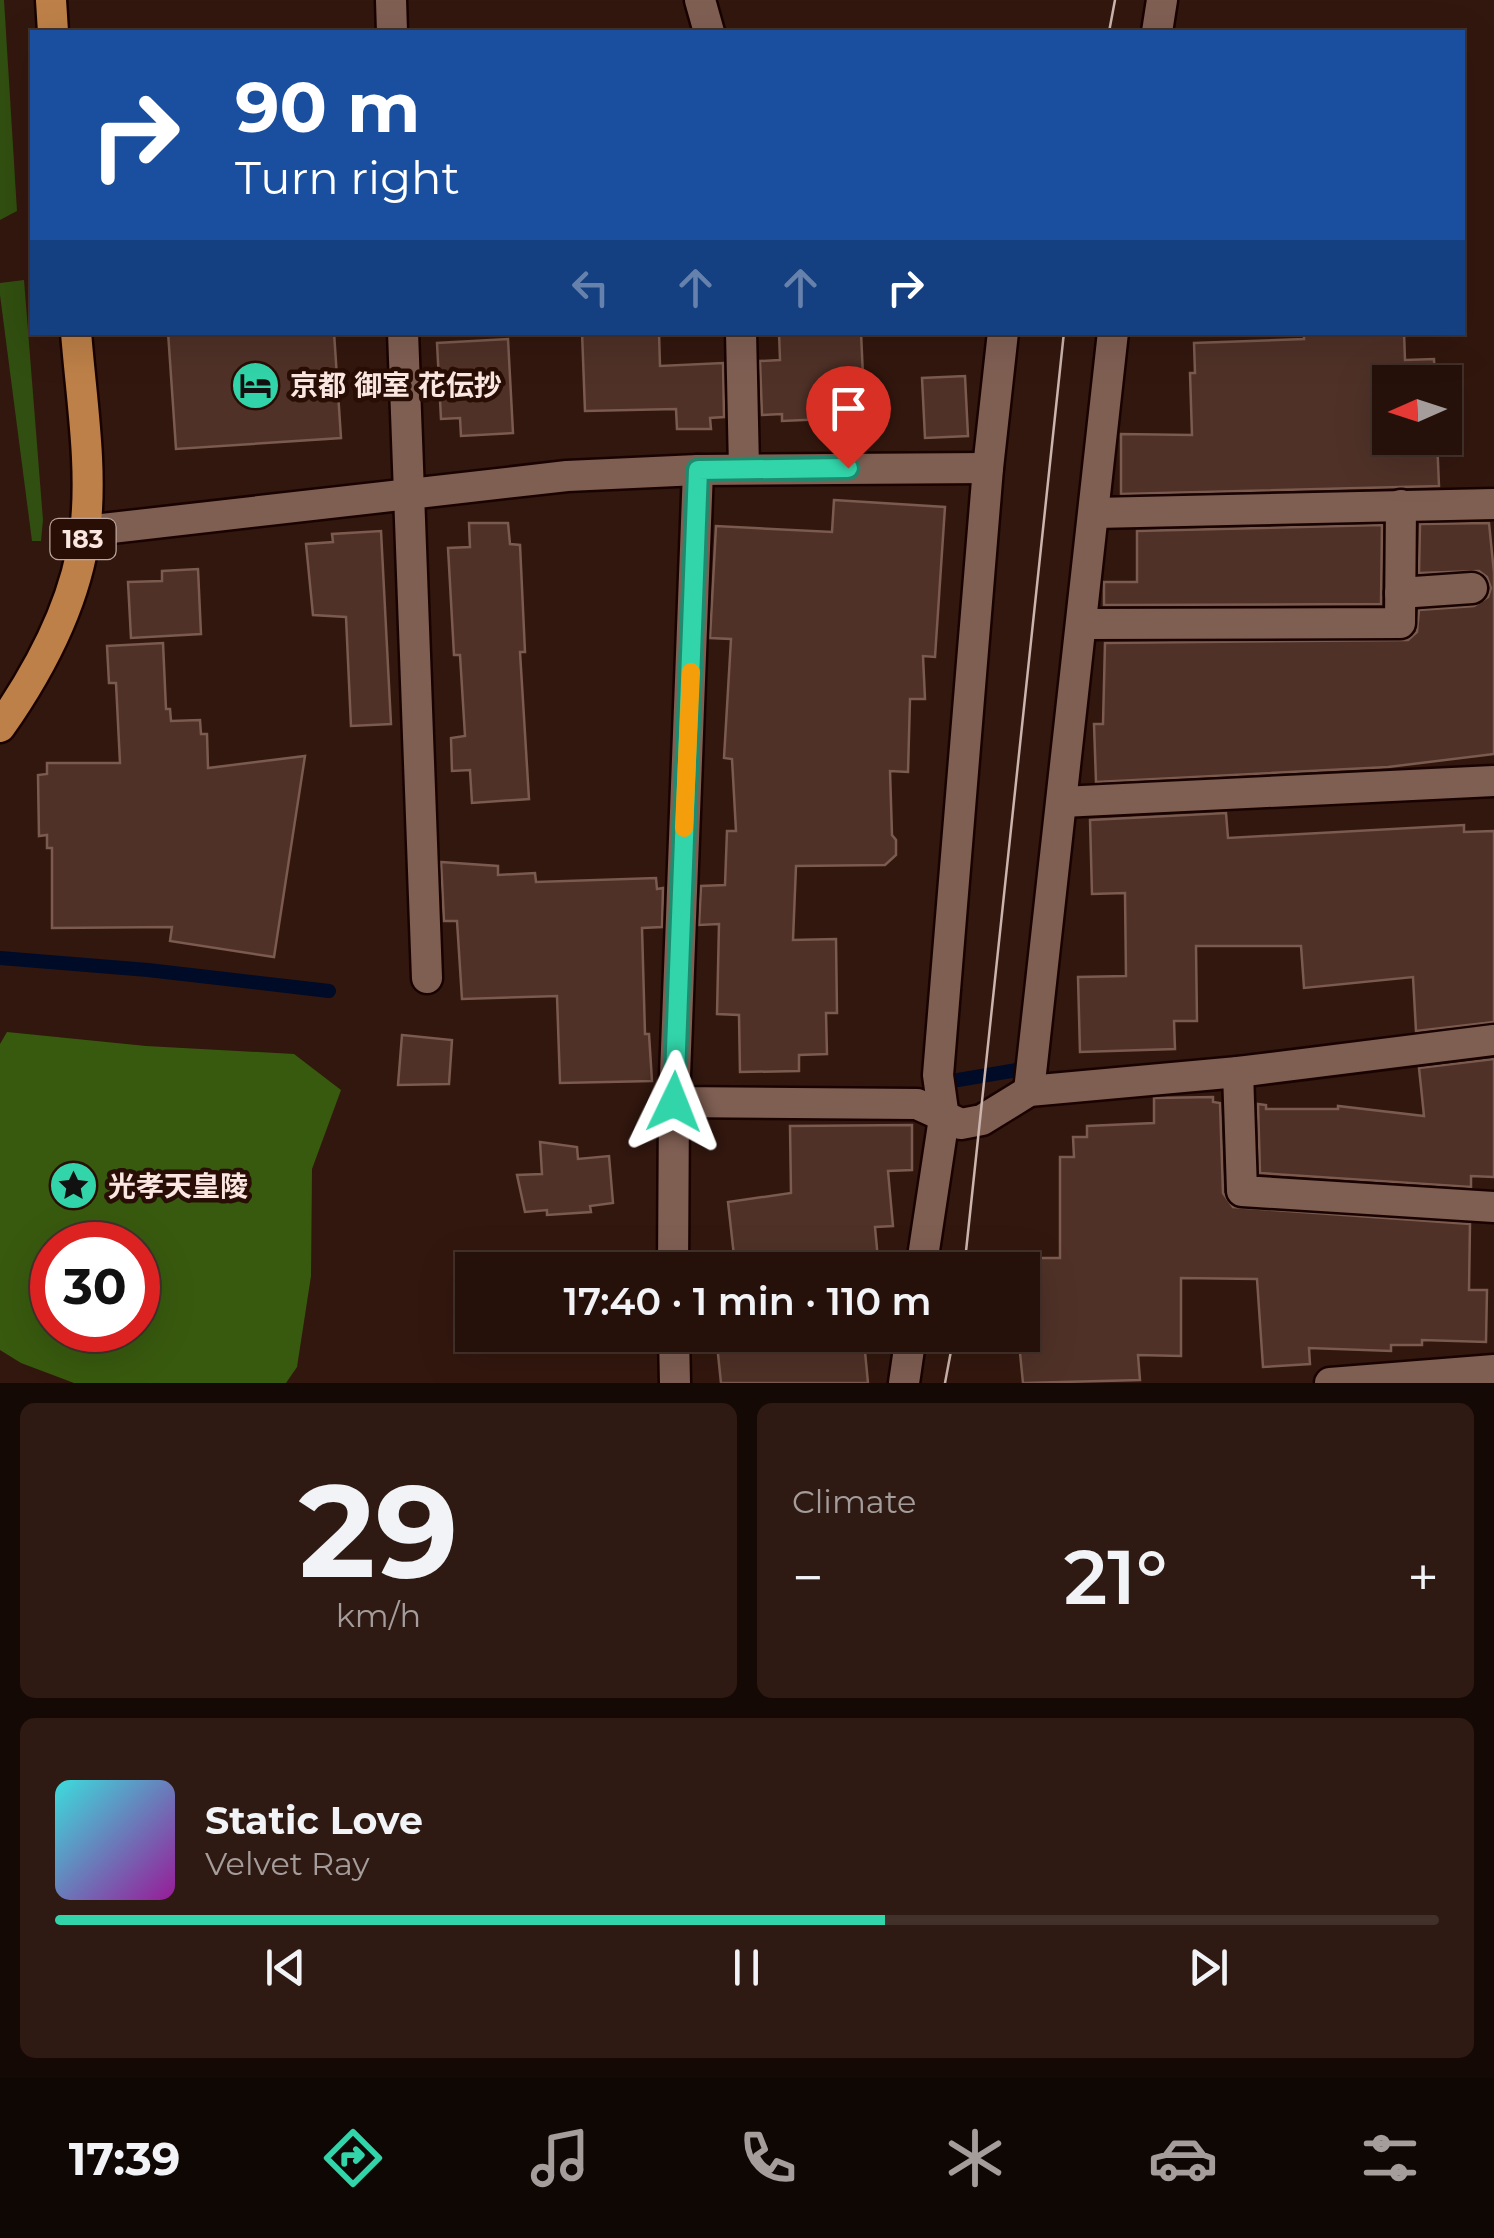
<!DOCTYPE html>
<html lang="en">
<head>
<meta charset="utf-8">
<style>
	:root { --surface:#26110a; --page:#2e1a13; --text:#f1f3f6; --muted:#a49d9c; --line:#42312b; --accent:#32d4a9 }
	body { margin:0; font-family:Montserrat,"Noto Sans JP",sans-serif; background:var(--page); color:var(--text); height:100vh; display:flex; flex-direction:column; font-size:38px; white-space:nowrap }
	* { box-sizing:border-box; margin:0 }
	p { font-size:32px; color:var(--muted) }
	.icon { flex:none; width:55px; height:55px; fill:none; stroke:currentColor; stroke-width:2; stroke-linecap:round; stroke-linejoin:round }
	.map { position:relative; height:1383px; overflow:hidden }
	.drawer { display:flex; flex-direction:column; gap:20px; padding:20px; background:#150906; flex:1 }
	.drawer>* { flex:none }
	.top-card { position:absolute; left:30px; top:30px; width:1435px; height:305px; border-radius:0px; box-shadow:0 10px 40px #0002,0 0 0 2px var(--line); background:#1a4fa0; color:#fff; overflow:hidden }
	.needle { width:65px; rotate:267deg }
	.fabs { position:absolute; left:1372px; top:365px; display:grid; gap:20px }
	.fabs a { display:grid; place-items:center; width:90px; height:90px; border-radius:0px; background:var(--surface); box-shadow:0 10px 40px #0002,0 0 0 2px var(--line); font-size:50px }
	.speed { position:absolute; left:30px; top:1222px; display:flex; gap:20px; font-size:50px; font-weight:700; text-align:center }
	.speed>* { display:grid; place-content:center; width:130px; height:130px; border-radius:50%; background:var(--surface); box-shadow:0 10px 40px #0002,0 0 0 2px var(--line); line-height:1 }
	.speed .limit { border:15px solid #d22; background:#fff; color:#111 }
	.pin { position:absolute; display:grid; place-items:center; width:85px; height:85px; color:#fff; margin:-102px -42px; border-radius:50% 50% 50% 0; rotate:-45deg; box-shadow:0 0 10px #0007 }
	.pin .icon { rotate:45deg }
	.me { position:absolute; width:110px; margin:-55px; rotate:2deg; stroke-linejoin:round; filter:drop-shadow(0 0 8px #0008) }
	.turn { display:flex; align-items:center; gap:35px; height:210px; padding:0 40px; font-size:45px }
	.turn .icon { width:130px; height:130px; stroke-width:2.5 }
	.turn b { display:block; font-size:70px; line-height:85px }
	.lanes { display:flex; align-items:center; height:95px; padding:0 40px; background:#0003; justify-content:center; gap:50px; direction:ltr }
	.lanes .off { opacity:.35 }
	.big { font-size:75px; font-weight:600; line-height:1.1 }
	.drawer .tile { flex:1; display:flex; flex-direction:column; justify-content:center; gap:15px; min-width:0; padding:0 35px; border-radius:15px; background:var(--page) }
	.drawer .dial { align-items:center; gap:0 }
	.dial b { font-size:130px; line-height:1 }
	.song { display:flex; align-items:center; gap:30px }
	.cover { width:120px; height:120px; border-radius:15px; background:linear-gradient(135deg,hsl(180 70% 55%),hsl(300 70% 35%)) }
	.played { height:10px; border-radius:5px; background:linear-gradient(90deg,var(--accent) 60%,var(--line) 60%) }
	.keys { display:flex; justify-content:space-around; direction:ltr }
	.heat { display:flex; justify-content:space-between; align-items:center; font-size:55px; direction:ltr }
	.drawer .tiles { flex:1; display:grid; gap:20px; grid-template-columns:1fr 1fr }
	.tile:last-child { grid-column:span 2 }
	.trip { position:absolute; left:455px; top:1252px; width:585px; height:100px; border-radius:0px; background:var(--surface); box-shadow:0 10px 40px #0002,0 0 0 2px var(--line); font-weight:600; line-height:100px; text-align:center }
	.tabs { display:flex; height:160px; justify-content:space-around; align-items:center; background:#0f0704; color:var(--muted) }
	.tabs .icon { width:70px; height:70px }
	.tabs .active { color:var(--accent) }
	.tabs b { font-size:45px; color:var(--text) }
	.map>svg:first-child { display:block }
	.green { fill:#314f10 }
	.forest { fill:#385a0e; fill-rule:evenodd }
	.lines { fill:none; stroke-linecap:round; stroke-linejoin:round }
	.stream { stroke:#000b27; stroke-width:14 }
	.building { fill:#4f3127; stroke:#7b5b4f; stroke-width:2.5 }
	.minor-casing { stroke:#190300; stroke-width:35 }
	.major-casing { stroke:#190300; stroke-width:35 }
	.minor { stroke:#805f53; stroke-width:30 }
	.major { stroke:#bd8048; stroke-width:30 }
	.tram { stroke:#cbb5ae; stroke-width:2.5 }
	.route-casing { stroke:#208a6e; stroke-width:25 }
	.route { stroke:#32d4a9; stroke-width:18 }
	.slow { stroke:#f59e0b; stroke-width:18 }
	.labels { text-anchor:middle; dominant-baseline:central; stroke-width:9; stroke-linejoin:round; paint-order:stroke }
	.shield { fill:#280e05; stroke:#bca69f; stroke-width:2.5 }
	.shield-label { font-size:25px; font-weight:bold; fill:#fbe7e1 }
	.poi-label { font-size:28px; font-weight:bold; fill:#fbe7e1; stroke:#280e05; text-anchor:start }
</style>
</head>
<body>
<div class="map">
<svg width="1494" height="1383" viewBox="0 0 1494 1383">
	<rect width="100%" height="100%" fill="#32170e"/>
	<g class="green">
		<path d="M0,0H4L17,211L0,220Z"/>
		<path d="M24,280L43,520L41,541H32L0,295V283Z"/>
	</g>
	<path class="forest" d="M7,1032L146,1046L294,1054L341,1090L312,1169L311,1276L297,1367L286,1383H74L21,1363L0,1350V1044ZM52,1245H138V1330H52Z"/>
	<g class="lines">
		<g class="stream">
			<path d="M0,958L148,970L329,991"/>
			<path d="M958,1080L1017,1070"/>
		</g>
	</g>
	<g class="building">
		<path d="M168,332H334L341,438L176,449Z"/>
		<path d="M582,332H659L660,366L723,363L724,417L710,418L711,429H677L676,409L585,411Z"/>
		<path d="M779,332H861L864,399L849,400L850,418L782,421V414L762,415L760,361L780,360Z"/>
		<path d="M1304,332H1404L1405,360L1434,359L1435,382H1390V438H1437L1439,486L1121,494V434L1192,435L1190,373H1195L1194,343L1304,339Z"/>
		<path d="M508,339L513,433L461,436L460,418L441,419L437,343Z"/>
		<path d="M965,376L968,436L925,438L922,378Z"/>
		<path d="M834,500L945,507L935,657L923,656L925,699H910L908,772L890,771L892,835L896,840V855L885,865L796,866L793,940L836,939L837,1013H826L827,1054L799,1055V1071L740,1072L739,1015L717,1014L719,924L699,925L701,886L725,885L727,831H736L732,759L724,758L731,639L710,638L716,526L832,532Z"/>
		<path d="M469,523H508L510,544L520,545L525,652H520L529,799L472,803L470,770L452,771L451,738L465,736L460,655H454L448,548L470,547Z"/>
		<path d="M1489,523L1494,573V754L1388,767L1096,782L1094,724H1103L1105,643L1408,640L1417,632L1419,610L1474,606L1488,597L1491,588L1487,577L1479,571L1419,573L1420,524Z"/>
		<path d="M1382,525L1381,604L1104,605V582H1137V531Z"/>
		<path d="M381,531L391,724L351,726L346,617L313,615L306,544L333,542L332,534Z"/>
		<path d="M198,569L201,634L131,638L128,582L162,581V571Z"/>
		<path d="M163,643L166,709H170L171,721L200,720L201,734H207L208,768L305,756L274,957L170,941L172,927L52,928V848H47V835L39,836L38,775L47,774V763H120L116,683H109L107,646Z"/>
		<path d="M1226,813L1228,838L1464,825V832L1494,831V1022L1416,1031L1413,977L1304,988L1301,946H1196L1197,1021H1174L1175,1049L1080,1052L1078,977L1126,976L1125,893L1092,894L1090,820Z"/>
		<path d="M441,862L498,866V875L535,873L536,882L656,878L657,889L663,888L662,927L642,928L645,1034H649L652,1081L560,1083L557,996L462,999L457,921H444Z"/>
		<path d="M402,1035L452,1040L449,1084L398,1085Z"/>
		<path d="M1494,1059V1177L1471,1176V1187L1260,1173L1258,1104L1266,1105V1109H1338V1106L1424,1116L1419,1068Z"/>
		<path d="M1213,1097V1102L1220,1103L1223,1193L1233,1207L1470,1224L1469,1290H1487L1486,1342L1422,1340V1345H1391V1351L1309,1348L1310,1364L1263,1367L1257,1279L1181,1278V1356L1138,1355L1140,1380L1023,1383L1019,1343L1013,1344L1012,1335H1022V1270H1006L1005,1258H1060V1157H1074L1073,1137H1087V1126L1154,1123V1098Z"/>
		<path d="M912,1125V1170L888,1171L893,1226L875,1227L879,1270H723L722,1258L734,1256L728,1202L791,1193L790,1126Z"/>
		<path d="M540,1142L577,1147L578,1159L609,1156L613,1203L590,1206L591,1212L547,1215V1210L525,1212L517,1175L542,1174Z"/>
		<path d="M716,1335H885V1339L864,1341L868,1383H721Z"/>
	</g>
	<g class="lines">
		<defs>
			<g id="minor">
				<path d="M391,0L392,32"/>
				<path d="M700,0L709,32"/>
				<path d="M1157,32L1162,0"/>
				<path d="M403,332L427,978"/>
				<path d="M741,332L744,468"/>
				<path d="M698,470L988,468"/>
				<path d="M1095,513L1494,504"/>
				<path d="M85,531L567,476L698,470L674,1102L917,1104L961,1124L982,1120L1029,1091L1238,1072L1494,1040"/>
				<path d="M1400,593L1472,588"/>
				<path d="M1082,624L1400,623L1401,505"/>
				<path d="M1062,802L1494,781"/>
				<path d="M1238,1072L1242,1191L1494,1207"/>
				<path d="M1029,1091L1113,332"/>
				<path d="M673,1270L674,1102"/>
				<path d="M921,1270L944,1118L938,1075L988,468L1003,332"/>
				<path d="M674,1335L675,1383"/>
				<path d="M904,1383L911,1335"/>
				<path d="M1330,1383L1494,1370"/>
			</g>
			<g id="major">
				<path d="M51,0L53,32"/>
				<path d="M0,727C40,670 76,603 85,532C93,467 81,397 76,332"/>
			</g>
		</defs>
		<use href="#minor" class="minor-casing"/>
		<use href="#major" class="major-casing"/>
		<use href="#minor" class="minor"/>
		<use href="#major" class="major"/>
		<g class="tram">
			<path d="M1109,32L1115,0"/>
			<path d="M964,1270L1064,332"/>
			<path d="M945,1383L954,1335"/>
		</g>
	</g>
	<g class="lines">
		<defs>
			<path id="route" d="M674,1102L698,470L848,468"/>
		</defs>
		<use href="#route" class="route-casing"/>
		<use href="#route" class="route"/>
		<path class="slow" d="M684,828L691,672"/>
	</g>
	<defs>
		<symbol id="hotel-disc" viewBox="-11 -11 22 22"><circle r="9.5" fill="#32d4a9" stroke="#280e05"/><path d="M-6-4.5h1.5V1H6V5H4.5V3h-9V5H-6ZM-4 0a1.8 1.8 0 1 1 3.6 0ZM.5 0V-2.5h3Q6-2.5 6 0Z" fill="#111"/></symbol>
		<symbol id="sight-disc" viewBox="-11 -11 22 22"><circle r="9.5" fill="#32d4a9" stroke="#280e05"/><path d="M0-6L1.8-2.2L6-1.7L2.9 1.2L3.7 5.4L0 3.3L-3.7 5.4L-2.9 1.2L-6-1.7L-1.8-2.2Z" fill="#111"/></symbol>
	</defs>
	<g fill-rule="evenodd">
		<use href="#hotel-disc" x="228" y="358" width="55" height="55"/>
		<use href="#sight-disc" x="46" y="1158" width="55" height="55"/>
	</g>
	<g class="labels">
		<rect class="shield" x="50.5" y="519" width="65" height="40" rx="8"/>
		<g class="shield-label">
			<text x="83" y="539">183</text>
		</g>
		<g class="poi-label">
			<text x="290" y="385">京都 御室 花伝抄</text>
			<text x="108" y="1186">光孝天皇陵</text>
		</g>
	</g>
</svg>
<div class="fabs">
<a><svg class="needle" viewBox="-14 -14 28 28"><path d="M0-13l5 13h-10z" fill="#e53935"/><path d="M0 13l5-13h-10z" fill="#a49d9c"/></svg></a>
</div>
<div class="speed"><div class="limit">30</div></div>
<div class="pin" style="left:848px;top:468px;background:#d93025"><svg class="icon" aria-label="arrive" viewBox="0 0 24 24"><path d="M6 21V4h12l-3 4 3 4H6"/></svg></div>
<svg class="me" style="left:674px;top:1102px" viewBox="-20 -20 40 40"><path d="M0-17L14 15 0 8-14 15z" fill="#32d4a9" stroke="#fff" stroke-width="4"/></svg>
<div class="trip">17:40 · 1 min · 110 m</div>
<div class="top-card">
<div class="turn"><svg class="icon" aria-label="right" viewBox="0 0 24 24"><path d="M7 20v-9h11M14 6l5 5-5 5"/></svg><div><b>90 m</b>Turn right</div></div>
<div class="lanes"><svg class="icon off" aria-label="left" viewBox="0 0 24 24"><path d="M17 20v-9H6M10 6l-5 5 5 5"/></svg><svg class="icon off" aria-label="ahead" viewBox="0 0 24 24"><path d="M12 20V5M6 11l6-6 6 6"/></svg><svg class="icon off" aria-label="ahead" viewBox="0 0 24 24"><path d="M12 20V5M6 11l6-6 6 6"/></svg><svg class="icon" aria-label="right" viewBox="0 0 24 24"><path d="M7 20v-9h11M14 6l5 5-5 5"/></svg></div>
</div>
</div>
<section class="drawer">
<div class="tiles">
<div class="tile dial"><b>29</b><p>km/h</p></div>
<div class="tile"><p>Climate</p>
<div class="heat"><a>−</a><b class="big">21°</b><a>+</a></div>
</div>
<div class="tile">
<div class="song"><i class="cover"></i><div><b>Static Love</b><p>Velvet Ray</p></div></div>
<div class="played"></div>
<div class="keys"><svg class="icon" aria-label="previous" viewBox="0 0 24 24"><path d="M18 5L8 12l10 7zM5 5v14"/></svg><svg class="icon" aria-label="pause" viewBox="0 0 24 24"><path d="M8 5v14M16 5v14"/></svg><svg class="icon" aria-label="next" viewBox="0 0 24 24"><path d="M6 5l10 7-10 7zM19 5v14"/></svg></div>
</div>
</div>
</section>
<nav class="tabs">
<b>17:39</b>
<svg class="icon active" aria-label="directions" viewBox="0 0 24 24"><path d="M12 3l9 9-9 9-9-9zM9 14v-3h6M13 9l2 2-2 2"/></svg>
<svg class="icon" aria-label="music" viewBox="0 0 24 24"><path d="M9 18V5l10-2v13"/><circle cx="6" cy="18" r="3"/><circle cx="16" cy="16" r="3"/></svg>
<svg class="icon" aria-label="phone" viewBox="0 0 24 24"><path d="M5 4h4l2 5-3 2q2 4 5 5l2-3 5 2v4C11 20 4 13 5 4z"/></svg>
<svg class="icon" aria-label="climate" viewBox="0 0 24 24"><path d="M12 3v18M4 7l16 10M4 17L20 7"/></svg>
<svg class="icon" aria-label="car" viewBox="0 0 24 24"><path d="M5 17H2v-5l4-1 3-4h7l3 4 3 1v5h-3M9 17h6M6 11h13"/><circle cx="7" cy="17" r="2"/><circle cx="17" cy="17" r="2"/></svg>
<svg class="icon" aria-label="filters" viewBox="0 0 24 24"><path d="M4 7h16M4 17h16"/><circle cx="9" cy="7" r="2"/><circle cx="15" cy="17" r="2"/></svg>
</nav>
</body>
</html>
